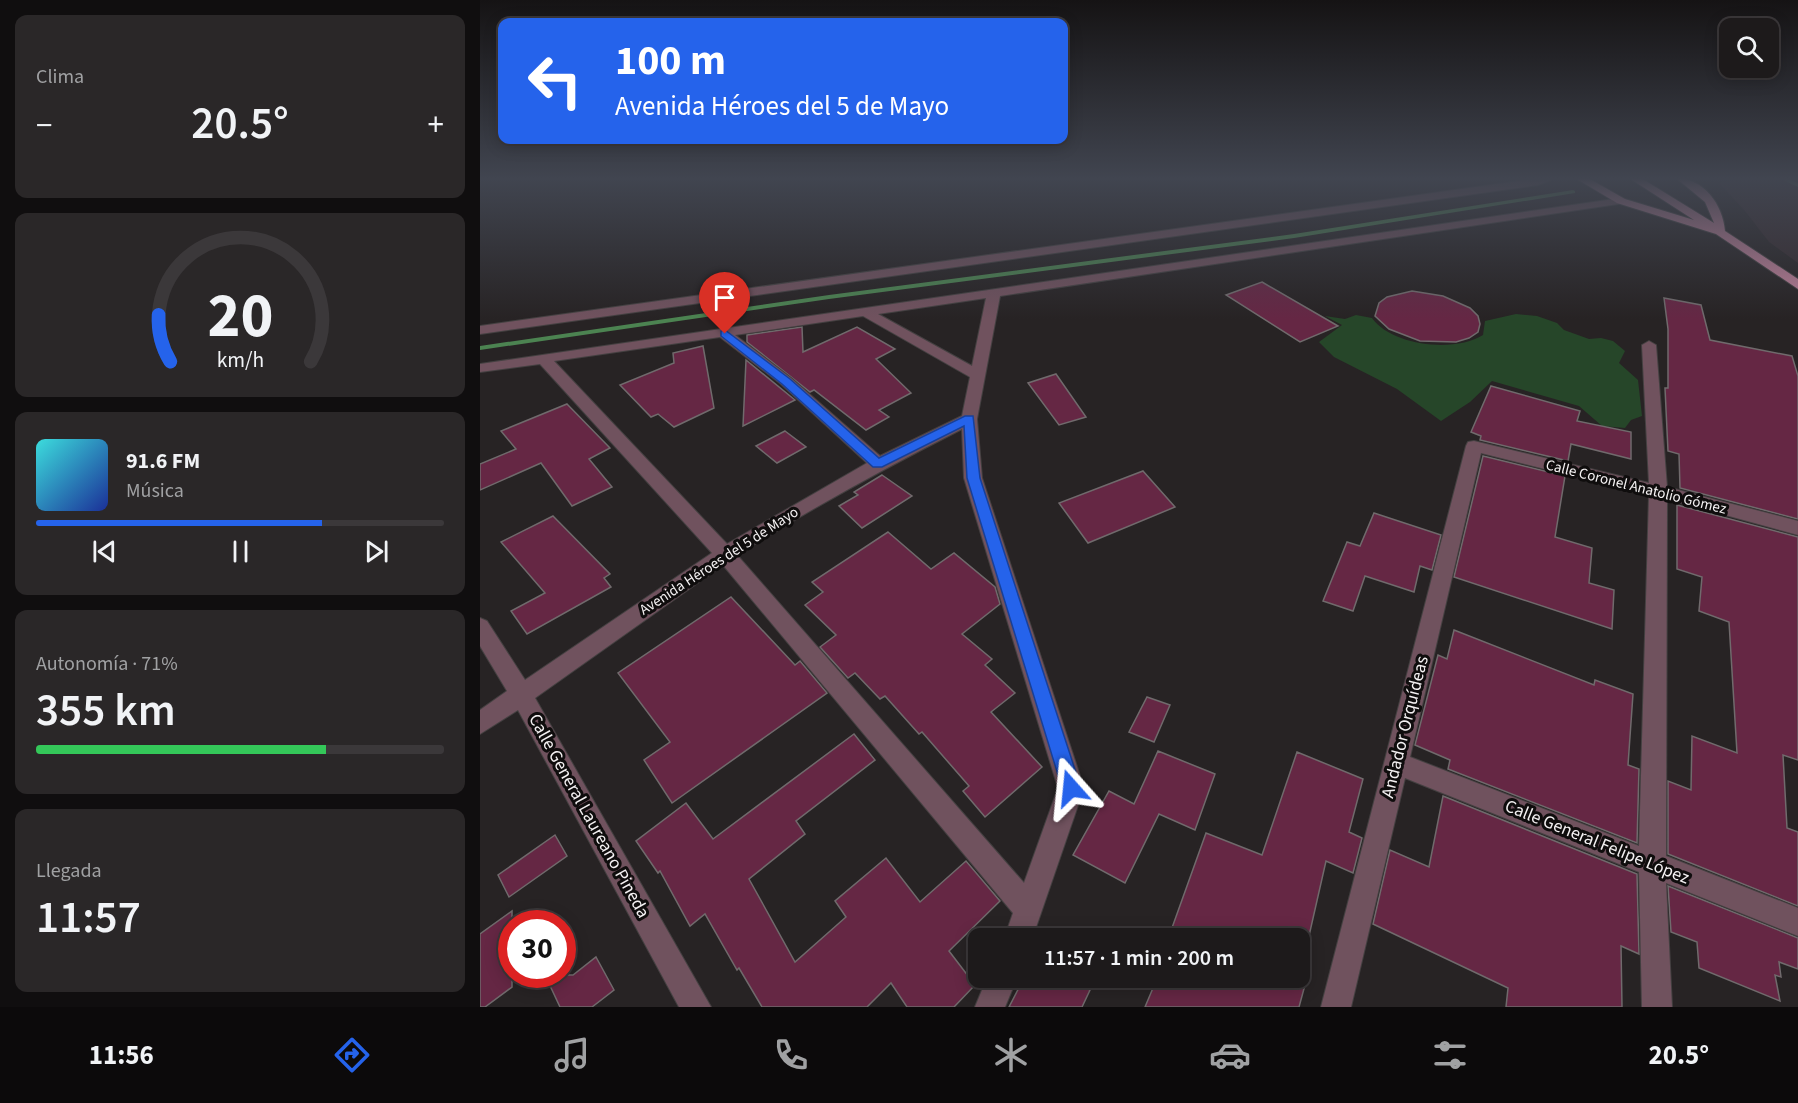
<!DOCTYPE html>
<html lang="es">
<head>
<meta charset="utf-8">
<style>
	:root { --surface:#1d1a1b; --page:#2a2728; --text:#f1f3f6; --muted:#a0a1a3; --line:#3b383a; --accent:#2563eb }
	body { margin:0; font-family:"Source Sans 3",sans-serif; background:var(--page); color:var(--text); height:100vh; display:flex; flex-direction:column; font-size:22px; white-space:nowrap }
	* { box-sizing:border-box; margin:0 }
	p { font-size:20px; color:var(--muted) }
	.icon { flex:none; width:33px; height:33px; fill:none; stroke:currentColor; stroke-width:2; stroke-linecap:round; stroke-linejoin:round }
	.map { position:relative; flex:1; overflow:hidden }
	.panel { display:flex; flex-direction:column; gap:15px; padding:15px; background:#100e0f; width:480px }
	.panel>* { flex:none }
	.top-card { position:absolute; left:18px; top:18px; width:570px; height:126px; border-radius:12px; box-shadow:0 3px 15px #0003,0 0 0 2px var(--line); background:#2563eb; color:#fff; overflow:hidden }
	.fabs { position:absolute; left:1239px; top:18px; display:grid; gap:12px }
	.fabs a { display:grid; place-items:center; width:60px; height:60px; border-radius:12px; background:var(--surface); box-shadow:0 3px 15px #0003,0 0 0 2px var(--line); font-size:30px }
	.speed { position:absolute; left:18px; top:910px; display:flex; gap:12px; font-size:30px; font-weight:700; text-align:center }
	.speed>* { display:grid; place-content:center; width:78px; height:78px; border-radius:50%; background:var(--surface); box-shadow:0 3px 15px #0003,0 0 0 2px var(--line); line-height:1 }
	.speed .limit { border:9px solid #d22; background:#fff; color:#111 }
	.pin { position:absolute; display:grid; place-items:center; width:51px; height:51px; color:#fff; margin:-62px -26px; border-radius:50% 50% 50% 0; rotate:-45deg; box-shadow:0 0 6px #0007 }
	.pin .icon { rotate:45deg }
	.me { position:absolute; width:66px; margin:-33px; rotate:342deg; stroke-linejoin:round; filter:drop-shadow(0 0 4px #0008) }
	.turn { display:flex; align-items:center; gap:21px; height:126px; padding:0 18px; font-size:27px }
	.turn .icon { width:78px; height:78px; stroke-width:2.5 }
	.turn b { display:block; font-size:42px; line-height:51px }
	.big { font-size:45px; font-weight:600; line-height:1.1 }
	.panel .card { flex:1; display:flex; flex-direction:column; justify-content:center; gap:9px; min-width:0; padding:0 21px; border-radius:12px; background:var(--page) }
	.panel .dial { align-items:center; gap:0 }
	.dial svg { height:156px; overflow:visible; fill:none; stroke:var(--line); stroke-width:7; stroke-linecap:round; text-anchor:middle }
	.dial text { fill:var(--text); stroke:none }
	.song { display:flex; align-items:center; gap:18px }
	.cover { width:72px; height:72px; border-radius:9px; background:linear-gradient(135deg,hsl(180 70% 55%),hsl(230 70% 35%)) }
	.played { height:6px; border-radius:3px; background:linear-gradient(90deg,var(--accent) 70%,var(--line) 70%) }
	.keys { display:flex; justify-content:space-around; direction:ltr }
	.heat { display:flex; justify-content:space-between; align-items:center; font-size:33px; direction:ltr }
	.charge { height:9px; border-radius:4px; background:linear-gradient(90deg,#34c759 71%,var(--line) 0) }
	.trip { position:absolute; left:488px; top:928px; width:342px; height:60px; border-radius:12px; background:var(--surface); box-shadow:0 3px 15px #0003,0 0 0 2px var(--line); font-weight:600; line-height:60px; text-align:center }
	.menu { display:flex; height:96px; justify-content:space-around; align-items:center; background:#0c0a0b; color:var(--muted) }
	.menu .icon { width:42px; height:42px }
	.menu .active { color:var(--accent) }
	.menu b { font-size:27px; color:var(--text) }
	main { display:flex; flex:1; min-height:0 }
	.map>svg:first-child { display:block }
	.built { fill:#352a2e }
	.green { fill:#264629 }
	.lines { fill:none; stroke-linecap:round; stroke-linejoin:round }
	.stream { fill:#4c8351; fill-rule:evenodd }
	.building { fill:#652744; stroke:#706a6c; stroke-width:1.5 }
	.minor-casing { stroke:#444041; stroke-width:2 }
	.major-casing { stroke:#444041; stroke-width:2 }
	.minor { fill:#70525e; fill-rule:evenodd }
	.major { fill:#bc7f97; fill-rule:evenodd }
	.route { fill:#2563eb; stroke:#184099; stroke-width:1.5 }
	.labels { text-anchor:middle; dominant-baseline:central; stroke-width:6; stroke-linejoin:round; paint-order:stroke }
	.street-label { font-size:15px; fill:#f4f1f2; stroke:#0f0d0d }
	.near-street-label { font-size:18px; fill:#f4f1f2; stroke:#0f0d0d }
</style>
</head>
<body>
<main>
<section class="panel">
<div class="card"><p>Clima</p>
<div class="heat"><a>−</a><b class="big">20.5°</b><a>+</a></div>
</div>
<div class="card dial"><svg viewBox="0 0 100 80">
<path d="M14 69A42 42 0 1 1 86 69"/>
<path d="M14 69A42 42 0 0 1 8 45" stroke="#2563eb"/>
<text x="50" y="56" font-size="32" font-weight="700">20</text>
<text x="50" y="72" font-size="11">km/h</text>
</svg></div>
<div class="card">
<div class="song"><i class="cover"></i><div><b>91.6 FM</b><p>Música</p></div></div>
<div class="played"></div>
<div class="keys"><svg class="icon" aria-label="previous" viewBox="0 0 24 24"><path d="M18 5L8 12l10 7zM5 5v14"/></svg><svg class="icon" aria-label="pause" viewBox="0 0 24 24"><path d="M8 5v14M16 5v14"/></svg><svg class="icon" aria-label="next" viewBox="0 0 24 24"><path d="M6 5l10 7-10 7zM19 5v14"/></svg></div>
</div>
<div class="card"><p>Autonomía · 71%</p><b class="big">355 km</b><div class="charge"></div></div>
<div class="card"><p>Llegada</p><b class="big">11:57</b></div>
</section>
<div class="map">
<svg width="1318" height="1007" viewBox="0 0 1318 1007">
	<rect width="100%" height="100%" fill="#272324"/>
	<path class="built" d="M1264,178H1295L1318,185V263L1289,242L1265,211L1239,183Z"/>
	<path class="green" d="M1036,314L1057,316L1077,323L1084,330L1109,339L1121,338L1133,341L1145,351L1139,363L1158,380L1162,416L1151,420L1145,428L1122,426L1099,406L1012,381L990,402L961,421L917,389L854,357L839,342L862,325L845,316L865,319L876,315L892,318C912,346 975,353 1003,335L1005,321Z"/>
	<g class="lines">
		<g class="stream">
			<path d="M1299,178H1306L1318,183V187Z"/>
			<path d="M1093,190L1095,191V193L814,238L349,299L0,350V346L349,295L814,234Z"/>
		</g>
	</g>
	<g class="building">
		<path d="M782,282L858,326L820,342L746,295Z"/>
		<path d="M932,291L963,296L990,308L998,316L1000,324L998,332L989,338L976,342L940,341L909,329L895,316L899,303L907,297Z"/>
		<path d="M1184,298L1221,305L1230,340L1312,356L1318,376V519L1200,488L1199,454L1188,451L1185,388H1188V329Z"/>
		<path d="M322,327L323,352L377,327L415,349L396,359L431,393L399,410L409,417L386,430L334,390L330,392L267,342V335Z"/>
		<path d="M223,346L234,408L194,427L178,414L171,417L140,385L194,363L193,353Z"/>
		<path d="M266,360L315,400L263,426Z"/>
		<path d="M576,374L606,417L579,425L548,383Z"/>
		<path d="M1011,386L1100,411L1097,421L1151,432V459L1091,444L1088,461L1000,440L1001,436L991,432Z"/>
		<path d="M87,404L130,448L109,459L132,487L92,506L61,463L0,490V464L36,449L21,431Z"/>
		<path d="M305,431L326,447L297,463L276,446Z"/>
		<path d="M1003,456L1085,476L1075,537L1112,548L1109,583L1134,590L1132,629L974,577Z"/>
		<path d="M663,471L695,507L608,543L579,503Z"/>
		<path d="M402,475L432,496L382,528L359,506L378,495L374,492Z"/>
		<path d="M1197,505L1318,537V760L1303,755L1307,828L1318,832V906L1188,854V781L1211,790L1212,736L1257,753L1249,622L1219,611L1222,577L1197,569Z"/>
		<path d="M894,513L961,535L952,570L940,566L934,592L885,576L873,611L843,601L867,542L880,546Z"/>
		<path d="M73,516L130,574L124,578L131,587L47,634L31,611L65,593L21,542Z"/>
		<path d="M408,532L451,569L474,553L515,587L520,604L482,634L512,659L505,665L535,693L511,712L562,767L505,817L483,791L489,786L442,732L439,734L405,696L400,699L375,673L368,678L340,647L356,635L325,605L343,592L332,582Z"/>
		<path d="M251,597L315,665L320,661L347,693L192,803L164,760L190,742L138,673Z"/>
		<path d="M974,630L1114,685L1115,680L1153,694L1148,765L1159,769L1157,843L968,769L970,760L935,745L958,655L967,659Z"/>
		<path d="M667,697L690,705L674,742L649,732Z"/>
		<path d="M374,734L395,760L316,821L325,834L269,879L315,962L366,917L355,901L406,858L440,902L486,861L520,901L469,951L495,985L474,1007H427L411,983L387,1007H282L259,968L257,970L225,914L210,926L180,871L178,873L156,841L206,803L233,839Z"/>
		<path d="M678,751L735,774L715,830L679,814L645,883L593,855L629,791L654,804Z"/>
		<path d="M817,752L883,779L869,832L882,838L873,873L846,861L821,971L828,974L819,1007H665L673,988L670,987L673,978H819V939H688L726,833L782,855Z"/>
		<path d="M963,796L1157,874L1159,954L1141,946L1142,1007H1026L1028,988L893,924L910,850L949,867Z"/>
		<path d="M75,835L87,856L29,897L18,875Z"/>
		<path d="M1188,886L1318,938V969L1299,962L1301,977L1295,975L1300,1001L1219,968L1217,942L1191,932Z"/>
		<path d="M32,911V987L5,1007H0V934Z"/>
		<path d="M116,957L134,990L112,1007H80L65,975H93Z"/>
		<path d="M544,978H588L610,990L602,1007H529Z"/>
	</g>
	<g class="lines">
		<defs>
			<g id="minor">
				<path d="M1060,178H1076L1058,185L0,334V326Z"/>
				<path d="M1141,198L1146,201L1145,203L520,296L497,419L502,478L604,788L552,939H524L533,913L243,565L55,698L231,1007H199L38,710L0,734V710L27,691L0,646V618L7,621L45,680L232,553L60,364L0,372V364ZM506,298L492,366L398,314ZM383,316L490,377L482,416L400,456L311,378L255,335ZM240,337L301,384L387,463L247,544L74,361ZM482,429L484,478L578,788L544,883L257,555C330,509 405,468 482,429Z"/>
				<path d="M1169,341L1176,345L1187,487L1318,521V535L1187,499L1186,856L1318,908V936L1186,883L1192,1007H1162L1159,872L925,778L871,1007H841L986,446L988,442L994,441L1169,483L1162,345ZM1001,453L1169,495L1159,846L930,757Z"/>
				<path d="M507,978H537L525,1007H495Z"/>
			</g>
			<path id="major" d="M1095,178H1108L1145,199L1214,220L1149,178H1161L1234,223L1225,202L1196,178C1224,178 1243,205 1245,231L1318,279V289L1236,234L1137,203Z"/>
		</defs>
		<use href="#minor" class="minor-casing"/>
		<use href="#major" class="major-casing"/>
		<use href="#minor" class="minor"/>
		<use href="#major" class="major"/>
	</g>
	<linearGradient id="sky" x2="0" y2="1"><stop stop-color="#151314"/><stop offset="0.56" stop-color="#414550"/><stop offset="1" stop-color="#414550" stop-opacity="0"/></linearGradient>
	<rect width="1318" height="319" fill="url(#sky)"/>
	<path class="route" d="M245,330L310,379L399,458L485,416H493L500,478L601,788L598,794L591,797L584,794L582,788L487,478L484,426L402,467H393L302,384L241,336V331Z"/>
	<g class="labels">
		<g class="street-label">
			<text transform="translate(1156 487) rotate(14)">Calle Coronel Anatolio Gómez</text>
			<text transform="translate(239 561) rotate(-33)">Avenida Héroes del 5 de Mayo</text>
		</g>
		<g class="near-street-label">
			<text transform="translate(925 727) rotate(-76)">Andador Orquídeas</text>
			<text transform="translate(109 816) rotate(61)">Calle General Laureano Pineda</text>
			<text transform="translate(1117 842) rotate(22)">Calle General Felipe López</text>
		</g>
	</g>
</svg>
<div class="fabs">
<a><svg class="icon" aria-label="search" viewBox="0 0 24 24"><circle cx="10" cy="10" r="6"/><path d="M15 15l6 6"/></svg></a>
</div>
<div class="speed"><div class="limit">30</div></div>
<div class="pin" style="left:245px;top:334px;background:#d93025"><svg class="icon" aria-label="arrive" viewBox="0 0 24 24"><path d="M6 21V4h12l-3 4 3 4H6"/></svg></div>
<svg class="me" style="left:591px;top:788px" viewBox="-20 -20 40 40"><path d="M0-17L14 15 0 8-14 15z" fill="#2563eb" stroke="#fff" stroke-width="4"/></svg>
<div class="trip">11:57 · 1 min · 200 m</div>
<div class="top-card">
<div class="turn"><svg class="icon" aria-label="left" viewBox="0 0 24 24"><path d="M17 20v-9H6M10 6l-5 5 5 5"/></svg><div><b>100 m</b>Avenida Héroes del 5 de Mayo</div></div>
</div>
</div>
</main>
<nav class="menu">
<b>11:56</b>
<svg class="icon active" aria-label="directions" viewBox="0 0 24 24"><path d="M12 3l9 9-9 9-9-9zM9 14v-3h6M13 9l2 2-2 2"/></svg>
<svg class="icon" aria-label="music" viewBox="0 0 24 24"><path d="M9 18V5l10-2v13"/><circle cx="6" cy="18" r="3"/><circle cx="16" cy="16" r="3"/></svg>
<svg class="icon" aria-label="phone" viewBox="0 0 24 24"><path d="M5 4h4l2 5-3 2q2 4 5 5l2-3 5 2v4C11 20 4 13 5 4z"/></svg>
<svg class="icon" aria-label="climate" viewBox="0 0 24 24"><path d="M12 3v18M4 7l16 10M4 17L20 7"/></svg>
<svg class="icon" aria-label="car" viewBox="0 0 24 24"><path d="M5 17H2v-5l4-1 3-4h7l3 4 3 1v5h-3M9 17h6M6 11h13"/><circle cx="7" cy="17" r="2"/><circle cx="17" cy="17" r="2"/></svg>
<svg class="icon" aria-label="filters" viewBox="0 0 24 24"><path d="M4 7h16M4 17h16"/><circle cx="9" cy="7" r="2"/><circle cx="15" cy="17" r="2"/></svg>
<b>20.5°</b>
</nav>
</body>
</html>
